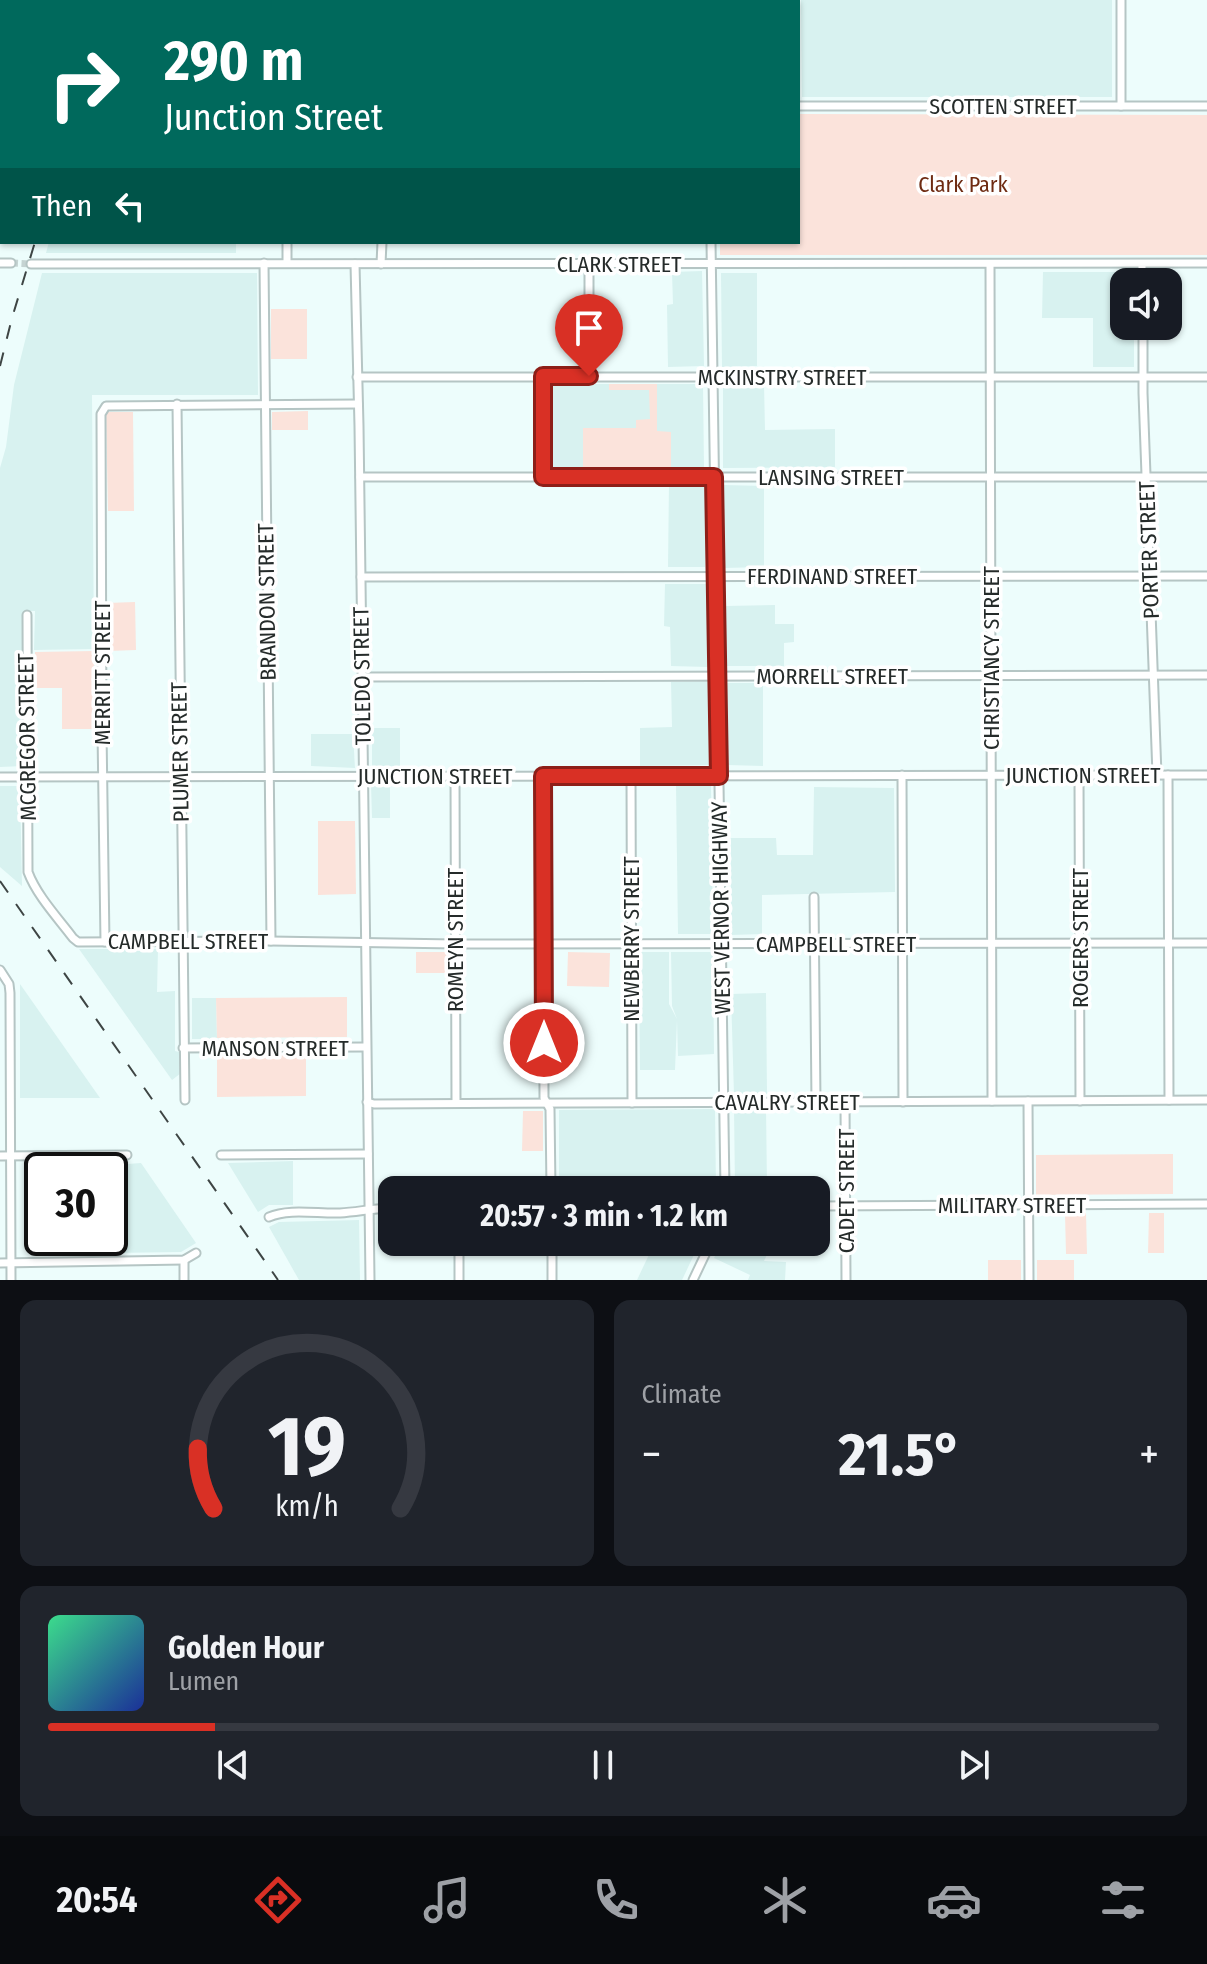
<!DOCTYPE html>
<html lang="en">
<head>
<meta charset="utf-8">
<style>
	:root { --surface:#171b24; --page:#20242c; --text:#f1f3f6; --muted:#9ea1a6; --line:#363941; --accent:#d93025 }
	body { margin:0; font-family:"Fira Sans Condensed",sans-serif; background:var(--page); color:var(--text); height:100vh; display:flex; flex-direction:column; font-size:30px; white-space:nowrap }
	* { box-sizing:border-box; margin:0 }
	p { font-size:26px; color:var(--muted) }
	.icon { flex:none; width:44px; height:44px; fill:none; stroke:currentColor; stroke-width:2; stroke-linecap:round; stroke-linejoin:round }
	.map { position:relative; height:1280px; overflow:hidden }
	.details { display:flex; flex-direction:column; gap:20px; padding:20px; background:#0d0f14; flex:1 }
	.details>* { flex:none }
	.banner { position:absolute; left:0px; top:0px; width:800px; height:244px; box-shadow:0 2px 6px #0004; background:#00695c; color:#fff; overflow:hidden }
	.tools { position:absolute; left:1110px; top:268px; display:grid; gap:16px }
	.tools a { display:grid; place-items:center; width:72px; height:72px; border-radius:16px; background:var(--surface); box-shadow:0 2px 6px #0004; font-size:40px }
	.speed { position:absolute; left:24px; top:1152px; display:flex; gap:16px; font-size:40px; font-weight:700; text-align:center }
	.speed>* { display:grid; place-content:center; width:104px; height:104px; border-radius:50%; background:var(--surface); box-shadow:0 2px 6px #0004; line-height:1 }
	.speed .limit { border:4px solid #111; border-radius:12px; background:#fff; color:#111 }
	.pin { position:absolute; display:grid; place-items:center; width:68px; height:68px; color:#fff; margin:-82px -34px; border-radius:50% 50% 50% 0; rotate:-45deg; box-shadow:0 0 8px #0007 }
	.pin .icon { rotate:45deg }
	.me { position:absolute; width:88px; margin:-44px; rotate:0deg; stroke-linejoin:round; filter:drop-shadow(0 0 6px #0008) }
	.turn { display:flex; align-items:center; gap:28px; height:168px; padding:0 32px; font-size:36px }
	.turn .icon { width:104px; height:104px; stroke-width:2.5 }
	.turn b { display:block; font-size:56px; line-height:68px }
	.then { display:flex; align-items:center; height:76px; padding:0 32px; background:#0003; gap:16px; font-size:30px }
	.big { font-size:60px; font-weight:700; line-height:1.1 }
	.details .card { flex:1; display:flex; flex-direction:column; justify-content:center; gap:12px; min-width:0; padding:0 28px; border-radius:16px; background:var(--page) }
	.details .dial { align-items:center; gap:0 }
	.dial svg { height:208px; overflow:visible; fill:none; stroke:var(--line); stroke-width:7; stroke-linecap:round; text-anchor:middle }
	.dial text { fill:var(--text); stroke:none }
	.song { display:flex; align-items:center; gap:24px }
	.cover { width:96px; height:96px; border-radius:12px; background:linear-gradient(135deg,hsl(150 70% 55%),hsl(230 70% 35%)) }
	.played { height:8px; border-radius:4px; background:linear-gradient(90deg,var(--accent) 15%,var(--line) 15%) }
	.keys { display:flex; justify-content:space-around; direction:ltr }
	.heat { display:flex; justify-content:space-between; align-items:center; font-size:44px; direction:ltr }
	.details .tiles { flex:1; display:grid; gap:20px; grid-template-columns:1fr 1fr }
	.card:last-child { grid-column:span 2 }
	.trip { position:absolute; left:378px; top:1176px; width:452px; height:80px; border-radius:16px; background:var(--surface); box-shadow:0 2px 6px #0004; font-weight:700; line-height:80px; text-align:center }
	.menu { display:flex; height:128px; justify-content:space-around; align-items:center; background:#090b0e; color:var(--muted) }
	.menu .icon { width:56px; height:56px }
	.menu .on { color:var(--accent) }
	.menu b { font-size:36px; color:var(--text) }
	.map>svg:first-child { display:block }
	.built { fill:#d8f2f0 }
	.green { fill:#fbe3db }
	.lines { fill:none; stroke-linecap:round; stroke-linejoin:round }
	.minor-tunnel { stroke:#c5d3d2; stroke-width:7; stroke-dasharray:7 3.5; stroke-linecap:butt }
	.minor-casing { stroke:#b5c5c4; stroke-width:11 }
	.minor { stroke:#fff; stroke-width:7 }
	.rail { stroke:#3e4544; stroke-width:2; stroke-dasharray:14 14; stroke-linecap:butt }
	.route-casing { stroke:#8d1f18; stroke-width:20 }
	.route { stroke:#d93025; stroke-width:14 }
	.labels { text-anchor:middle; dominant-baseline:central; stroke-width:7; stroke-linejoin:round; paint-order:stroke }
	.street-label { font-size:22px; fill:#252b2a; stroke:#fff }
	.park-label { font-size:22px; fill:#6e2b12; stroke:#fff }
</style>
</head>
<body>
<div class="map">
<svg width="1207" height="1280" viewBox="0 0 1207 1280">
	<rect width="100%" height="100%" fill="#edfdfc"/>
	<g class="built">
		<path d="M801,0H1112V97H802Z"/>
		<path d="M49,242H236V253H46Z"/>
		<path d="M702,271L704,366L668,367L667,305L673,304L672,272Z"/>
		<path d="M1043,272H1134V282H1124V326H1134V367H1093V318H1042Z"/>
		<path d="M42,273H257L258,395H92L94,649L34,650L35,611H24V766L0,767V468L6,447L14,385Z"/>
		<path d="M721,273H757V366L722,367Z"/>
		<path d="M549,384H703L704,469L549,468Z"/>
		<path d="M723,384H764L765,430L835,429V467L723,468Z"/>
		<path d="M669,483H706L705,567H668Z"/>
		<path d="M724,485L764,486V567L724,568Z"/>
		<path d="M665,584H707L708,667L671,666L670,627L664,626Z"/>
		<path d="M775,605V624H794V642L784,643V666H727L726,606Z"/>
		<path d="M709,681L710,765L640,766V728L672,727L671,682Z"/>
		<path d="M726,683H763V766L728,765Z"/>
		<rect x="372" y="728" width="28" height="38"/>
		<path d="M311,734H353L355,768L311,766Z"/>
		<path d="M371,784H390V818H372Z"/>
		<path d="M711,784L713,934H678L676,785Z"/>
		<path d="M0,786H20L22,886L0,867Z"/>
		<path d="M814,787L894,788L895,892L762,895V934L731,935V838H776L777,855H813Z"/>
		<path d="M79,949H158L157,992L175,991V1051L179,1052L181,1073L172,1080Z"/>
		<path d="M639,952H669V1004L677,1019L672,1006L671,952H713L714,1054L678,1056L677,1020L675,1070H640Z"/>
		<path d="M20,984L100,1098H20Z"/>
		<path d="M766,993L767,1094L734,1095L731,994Z"/>
		<path d="M192,998H216L217,1039H192Z"/>
		<path d="M766,1108L767,1186L735,1187L734,1109Z"/>
		<path d="M715,1109L716,1190H559V1110Z"/>
		<path d="M293,1161V1205H269L258,1212L228,1163Z"/>
		<path d="M141,1163L196,1243L181,1252L109,1253L110,1211L127,1209L128,1164Z"/>
		<path d="M359,1220L360,1280H299L269,1227L279,1222Z"/>
		<path d="M655,1242H700L682,1280H637Z"/>
		<path d="M722,1242H773L764,1261L786,1262L785,1280H748L750,1275L714,1258Z"/>
	</g>
	<g class="green">
		<path d="M798,114L1207,115V255H720V242H798Z"/>
		<rect x="271" y="309" width="36" height="50"/>
		<path d="M609,384H657V431L671,432V468L583,469V428H636V420L650,419L649,390H609Z"/>
		<path d="M308,411V430H272V412Z"/>
		<path d="M106,412H133L134,511H108Z"/>
		<path d="M135,602L136,650L108,651L107,603Z"/>
		<path d="M94,651L95,729H62V688H35V652Z"/>
		<path d="M318,821H355L356,894L318,895Z"/>
		<rect x="416" y="952" width="32" height="21"/>
		<path d="M568,952L610,953L609,987L567,986Z"/>
		<path d="M347,997V1037L217,1038L216,998Z"/>
		<path d="M306,1055V1096L217,1097V1056Z"/>
		<path d="M523,1111H543V1151H522Z"/>
		<path d="M1173,1154V1194L1036,1195V1155Z"/>
		<path d="M1086,1213L1087,1254H1066L1065,1214Z"/>
		<path d="M1149,1213H1164V1253H1148Z"/>
		<rect x="988" y="1260" width="33" height="20"/>
		<rect x="1037" y="1260" width="37" height="20"/>
	</g>
	<g class="lines">
		<path class="minor-tunnel" d="M11,263L31,264"/>
		<defs>
			<g id="minor">
				<path d="M793,0V2"/>
				<path d="M277,2V0"/>
				<path d="M369,2V0"/>
				<path d="M529,2V0"/>
				<path d="M711,2V0"/>
				<path d="M0,106H2"/>
				<path d="M798,106H1207"/>
				<path d="M1121,106V0"/>
				<path d="M711,242L725,1190"/>
				<path d="M0,263H11"/>
				<path d="M264,263L271,941"/>
				<path d="M287,263V242"/>
				<path d="M31,264L1207,263"/>
				<path d="M355,264L359,426L370,1280"/>
				<path d="M381,264L382,242"/>
				<path d="M589,264V376"/>
				<path d="M990,264L992,1101"/>
				<path d="M1142,264V282"/>
				<path d="M1143,326V393L1157,775"/>
				<path d="M543,376V477"/>
				<path d="M357,377H1207"/>
				<path d="M177,404L185,1100"/>
				<path d="M360,477H1207"/>
				<path d="M361,577L1207,576"/>
				<path d="M27,615L28,872C37,896 58,918 73,938L78,942L271,941L455,944L1207,943"/>
				<path d="M362,677L1207,675"/>
				<path d="M902,775L903,1102"/>
				<path d="M1079,775L1080,1101"/>
				<path d="M1168,775L1169,1100"/>
				<path d="M455,776L456,1103"/>
				<path d="M543,776L544,1098L550,1109L551,1190"/>
				<path d="M631,776L632,1103"/>
				<path d="M0,777L1207,775"/>
				<path d="M814,897L816,1102"/>
				<path d="M105,942L102,731L101,414L106,406L358,404"/>
				<path d="M0,970L9,984L10,993L11,1280"/>
				<path d="M183,1048L366,1047"/>
				<path d="M1028,1101L1029,1280"/>
				<path d="M367,1102L374,1104L1207,1100"/>
				<path d="M845,1102L846,1280"/>
				<path d="M221,1155L368,1154"/>
				<path d="M0,1156L127,1155"/>
				<path d="M816,1206L1207,1204"/>
				<path d="M269,1217C289,1208 318,1214 340,1213C358,1212 374,1208 392,1208"/>
				<path d="M459,1242V1280"/>
				<path d="M552,1242V1280"/>
				<path d="M184,1260V1280"/>
				<path d="M0,1263L184,1260L196,1253"/>
				<path d="M693,1280L711,1242"/>
			</g>
		</defs>
		<use href="#minor" class="minor-casing"/>
		<use href="#minor" class="minor"/>
		<g class="rail">
			<path d="M15,0L19,2"/>
			<path d="M108,2L109,0"/>
			<path d="M0,366L12,318L35,242"/>
			<path d="M0,881L278,1280"/>
		</g>
	</g>
	<g class="lines">
		<defs>
			<path id="route" d="M544,1043L543,776H719L714,477H543V376H589"/>
		</defs>
		<use href="#route" class="route-casing"/>
		<use href="#route" class="route"/>
	</g>
	<g class="labels">
		<g class="street-label">
			<text x="1003" y="106">SCOTTEN STREET</text>
			<text x="619" y="264">CLARK STREET</text>
			<text x="782" y="377">MCKINSTRY STREET</text>
			<text x="831" y="477">LANSING STREET</text>
			<text transform="translate(1149 550) rotate(-92)">PORTER STREET</text>
			<text x="832" y="576">FERDINAND STREET</text>
			<text transform="translate(267 602) rotate(-91)">BRANDON STREET</text>
			<text transform="translate(991 658) rotate(-90)">CHRISTIANCY STREET</text>
			<text transform="translate(102 673) rotate(-90)">MERRITT STREET</text>
			<text transform="translate(362 676) rotate(-91)">TOLEDO STREET</text>
			<text x="832" y="676">MORRELL STREET</text>
			<text transform="translate(27 737) rotate(-91)">MCGREGOR STREET</text>
			<text transform="translate(180 752) rotate(-91)">PLUMER STREET</text>
			<text x="1083" y="775">JUNCTION STREET</text>
			<text x="435" y="776">JUNCTION STREET</text>
			<text transform="translate(721 908) rotate(-91)">WEST VERNOR HIGHWAY</text>
			<text transform="translate(1080 938) rotate(-90)">ROGERS STREET</text>
			<text transform="translate(631 939) rotate(-90)">NEWBERRY STREET</text>
			<text transform="translate(455 940) rotate(-90)">ROMEYN STREET</text>
			<text x="188" y="941">CAMPBELL STREET</text>
			<text x="836" y="944">CAMPBELL STREET</text>
			<text x="275" y="1048">MANSON STREET</text>
			<text x="787" y="1102">CAVALRY STREET</text>
			<text transform="translate(846 1191) rotate(-90)">CADET STREET</text>
			<text x="1012" y="1205">MILITARY STREET</text>
		</g>
		<g class="park-label">
			<text x="963" y="184">Clark Park</text>
		</g>
	</g>
</svg>
<div class="tools">
<a><svg class="icon" aria-label="sound" viewBox="0 0 24 24"><path d="M4 9h4l5-4v14l-5-4H4zM17 9q2 3 0 6"/></svg></a>
</div>
<div class="speed"><div class="limit">30</div></div>
<div class="pin" style="left:589px;top:376px;background:#d93025"><svg class="icon" aria-label="arrive" viewBox="0 0 24 24"><path d="M6 21V4h12l-3 4 3 4H6"/></svg></div>
<svg class="me" style="left:544px;top:1043px" viewBox="-20 -20 40 40"><circle r="17" fill="#d93025" stroke="#fff" stroke-width="3"/><path d="M0-11L8 9 0 5-8 9z" fill="#fff"/></svg>
<div class="trip">20:57 · 3 min · 1.2 km</div>
<div class="banner">
<div class="turn"><svg class="icon" aria-label="right" viewBox="0 0 24 24"><path d="M7 20v-9h11M14 6l5 5-5 5"/></svg><div><b>290 m</b>Junction Street</div></div>
<div class="then">Then<svg class="icon" aria-label="left" viewBox="0 0 24 24"><path d="M17 20v-9H6M10 6l-5 5 5 5"/></svg></div>
</div>
</div>
<section class="details">
<div class="tiles">
<div class="card dial"><svg viewBox="0 0 100 80">
<path d="M14 69A42 42 0 1 1 86 69"/>
<path d="M14 69A42 42 0 0 1 8 46" stroke="#d93025"/>
<text x="50" y="56" font-size="32" font-weight="700">19</text>
<text x="50" y="72" font-size="11">km/h</text>
</svg></div>
<div class="card"><p>Climate</p>
<div class="heat"><a>−</a><b class="big">21.5°</b><a>+</a></div>
</div>
<div class="card">
<div class="song"><i class="cover"></i><div><b>Golden Hour</b><p>Lumen</p></div></div>
<div class="played"></div>
<div class="keys"><svg class="icon" aria-label="previous" viewBox="0 0 24 24"><path d="M18 5L8 12l10 7zM5 5v14"/></svg><svg class="icon" aria-label="pause" viewBox="0 0 24 24"><path d="M8 5v14M16 5v14"/></svg><svg class="icon" aria-label="next" viewBox="0 0 24 24"><path d="M6 5l10 7-10 7zM19 5v14"/></svg></div>
</div>
</div>
</section>
<nav class="menu">
<b>20:54</b>
<svg class="icon on" aria-label="directions" viewBox="0 0 24 24"><path d="M12 3l9 9-9 9-9-9zM9 14v-3h6M13 9l2 2-2 2"/></svg>
<svg class="icon" aria-label="music" viewBox="0 0 24 24"><path d="M9 18V5l10-2v13"/><circle cx="6" cy="18" r="3"/><circle cx="16" cy="16" r="3"/></svg>
<svg class="icon" aria-label="phone" viewBox="0 0 24 24"><path d="M5 4h4l2 5-3 2q2 4 5 5l2-3 5 2v4C11 20 4 13 5 4z"/></svg>
<svg class="icon" aria-label="climate" viewBox="0 0 24 24"><path d="M12 3v18M4 7l16 10M4 17L20 7"/></svg>
<svg class="icon" aria-label="car" viewBox="0 0 24 24"><path d="M5 17H2v-5l4-1 3-4h7l3 4 3 1v5h-3M9 17h6M6 11h13"/><circle cx="7" cy="17" r="2"/><circle cx="17" cy="17" r="2"/></svg>
<svg class="icon" aria-label="filters" viewBox="0 0 24 24"><path d="M4 7h16M4 17h16"/><circle cx="9" cy="7" r="2"/><circle cx="15" cy="17" r="2"/></svg>
</nav>
</body>
</html>
